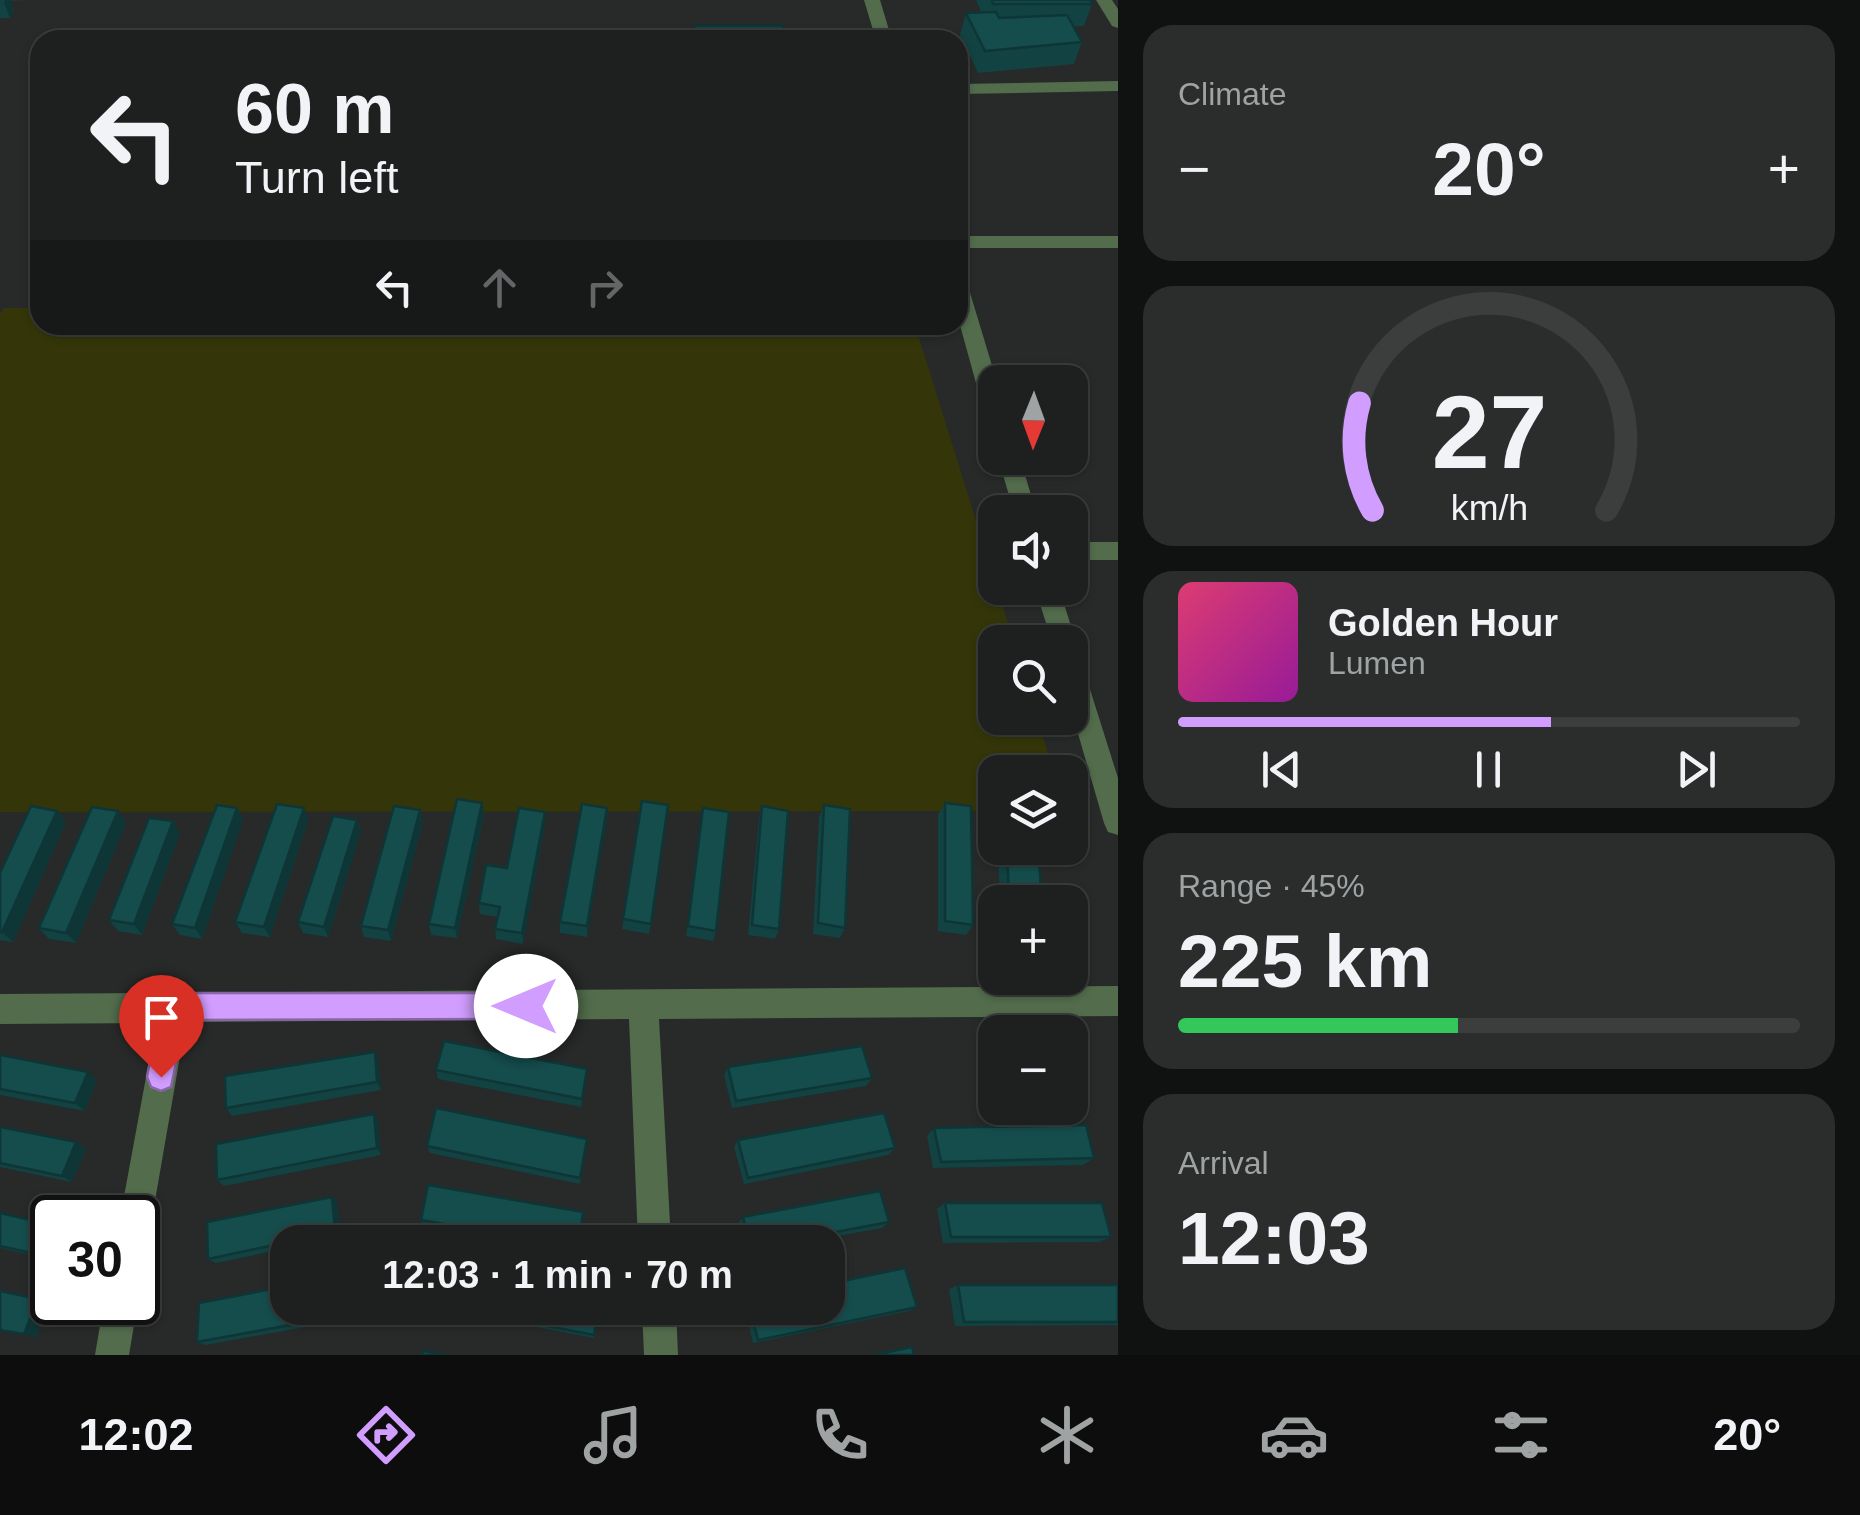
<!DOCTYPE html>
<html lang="en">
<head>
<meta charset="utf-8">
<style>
	:root { --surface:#1d201f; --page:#2a2d2c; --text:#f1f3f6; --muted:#a0a3a4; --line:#3b3e3d; --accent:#d19dfe }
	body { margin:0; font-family:Helvetica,sans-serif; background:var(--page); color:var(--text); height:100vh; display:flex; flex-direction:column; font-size:38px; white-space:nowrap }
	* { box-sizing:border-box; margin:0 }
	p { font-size:32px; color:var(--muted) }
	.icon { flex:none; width:55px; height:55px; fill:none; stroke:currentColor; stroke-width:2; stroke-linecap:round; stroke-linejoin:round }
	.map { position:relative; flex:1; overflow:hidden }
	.panel { display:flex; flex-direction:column; gap:25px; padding:25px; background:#101211; width:742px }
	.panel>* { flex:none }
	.guide { position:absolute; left:30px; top:30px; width:938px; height:305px; border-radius:30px; box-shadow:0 2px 8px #0004,0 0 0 2px var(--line); background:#1d201f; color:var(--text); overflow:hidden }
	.needle { width:65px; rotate:181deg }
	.fabs { position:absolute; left:978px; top:365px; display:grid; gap:20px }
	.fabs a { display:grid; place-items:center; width:110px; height:110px; border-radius:20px; background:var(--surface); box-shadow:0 2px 8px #0004,0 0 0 2px var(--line); font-size:50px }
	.speed { position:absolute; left:30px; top:1195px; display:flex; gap:20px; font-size:50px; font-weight:700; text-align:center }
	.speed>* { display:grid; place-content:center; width:130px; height:130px; border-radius:50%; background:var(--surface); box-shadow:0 2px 8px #0004,0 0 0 2px var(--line); line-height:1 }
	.speed .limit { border:5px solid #111; border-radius:15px; background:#fff; color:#111 }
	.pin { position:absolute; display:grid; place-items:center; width:85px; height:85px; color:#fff; margin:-102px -42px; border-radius:50% 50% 50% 0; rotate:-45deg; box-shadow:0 0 10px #0007 }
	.pin .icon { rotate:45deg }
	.me { position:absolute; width:110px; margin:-55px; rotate:270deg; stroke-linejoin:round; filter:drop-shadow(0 0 8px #0008) }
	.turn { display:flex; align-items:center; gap:35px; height:210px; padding:0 40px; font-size:45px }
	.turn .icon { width:130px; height:130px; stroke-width:2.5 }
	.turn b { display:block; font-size:70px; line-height:85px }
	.lanes { display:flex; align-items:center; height:95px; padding:0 40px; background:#0003; justify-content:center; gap:50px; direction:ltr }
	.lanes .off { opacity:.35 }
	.big { font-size:75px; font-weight:800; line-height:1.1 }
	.panel .tile { flex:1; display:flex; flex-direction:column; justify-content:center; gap:15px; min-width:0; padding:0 35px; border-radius:30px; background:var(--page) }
	.panel .dial { align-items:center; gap:0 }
	.dial svg { height:260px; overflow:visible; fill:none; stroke:var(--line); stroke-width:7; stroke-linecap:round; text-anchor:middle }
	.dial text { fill:var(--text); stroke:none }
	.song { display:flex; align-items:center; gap:30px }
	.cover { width:120px; height:120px; border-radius:15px; background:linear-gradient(135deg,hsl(340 70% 55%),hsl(300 70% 35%)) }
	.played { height:10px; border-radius:5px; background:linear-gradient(90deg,var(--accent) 60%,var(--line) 60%) }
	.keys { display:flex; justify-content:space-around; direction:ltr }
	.heat { display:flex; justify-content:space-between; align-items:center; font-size:55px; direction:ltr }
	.charge { height:15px; border-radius:8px; background:linear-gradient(90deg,#34c759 45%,var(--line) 0) }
	.trip { position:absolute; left:270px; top:1225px; width:575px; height:100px; border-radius:30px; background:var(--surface); box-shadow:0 2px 8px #0004,0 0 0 2px var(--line); font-weight:800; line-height:100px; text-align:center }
	.tab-bar { display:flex; height:160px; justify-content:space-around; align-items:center; background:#0c0d0c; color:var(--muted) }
	.tab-bar .icon { width:70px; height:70px }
	.tab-bar .active { color:var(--accent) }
	.tab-bar b { font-size:45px; color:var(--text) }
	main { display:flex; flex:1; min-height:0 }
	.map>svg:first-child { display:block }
	.green { fill:#343609 }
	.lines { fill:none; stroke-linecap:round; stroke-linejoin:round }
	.minor { fill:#526c4c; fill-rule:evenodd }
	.wall { fill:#124242 }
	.shaded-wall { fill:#0f3636 }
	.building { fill:#154d4d; stroke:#0f3636; stroke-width:2.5 }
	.route { fill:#d19dfe; stroke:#8866a5; stroke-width:2.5 }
</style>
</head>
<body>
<main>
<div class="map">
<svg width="1118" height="1355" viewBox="0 0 1118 1355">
	<rect width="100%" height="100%" fill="#272a29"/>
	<path class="green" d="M4,308H40V325H915L1014,642H995V718H1037L1054,772H995V811L0,812V314Z"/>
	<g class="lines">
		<g class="minor">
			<path d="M864,0H880L892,40H876Z"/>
			<path d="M1096,0H1112L1118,9V28L1112,26Z"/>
			<path d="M1118,81V91L958,94V84Z"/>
			<rect x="958" y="236" width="160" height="12"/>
			<path d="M958,280L968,286L997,382L995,419L984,412L958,318Z"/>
			<path d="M998,458H1020L1036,512H1014Z"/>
			<rect x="1070" y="542" width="48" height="18"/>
			<path d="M1035,588H1059L1076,642L1073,649L1070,642H1052Z"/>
			<path d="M1070,654L1079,657L1082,664L1118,778V835L1108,832L1104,823L1070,706Z"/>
			<path d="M1118,986V1016L659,1019L671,1242H638L629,1019L186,1022L152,1218L148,1230L138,1234V1218H120L156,1023L0,1024V994Z"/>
			<path d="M104,1302L138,1301L129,1355H95Z"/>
			<path d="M642,1308H676L678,1355H644Z"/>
		</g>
	</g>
	<g class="wall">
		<path d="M0,0H26L10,1L14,10L10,18H0Z"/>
		<path d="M976,0H1090L1092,4L1084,26H1073L1082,42L1074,64L978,73L960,35L966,13L981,12Z"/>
		<path d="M642,801L668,805L649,934L622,929Z"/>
		<path d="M482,803L484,815L457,938L431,935L429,924Z"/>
		<path d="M945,803L973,925L966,935L938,931V815Z"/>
		<path d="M824,805L845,928L840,938L813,934L819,817Z"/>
		<path d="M762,806L779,929L775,939L748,935L759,818Z"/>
		<path d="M237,808L243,820L202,939L180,935L172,924Z"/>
		<path d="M607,808L587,937L560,933V922Z"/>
		<path d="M703,808L716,931L713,941L686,936Z"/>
		<path d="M118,811L126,823L76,943L49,939L39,928Z"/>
		<path d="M545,812V824L523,944L496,939L495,929L498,917L480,914L479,903L507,868Z"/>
		<path d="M308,820L270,937L242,933L235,922Z"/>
		<path d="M357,820L361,831L328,937L303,933L298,922Z"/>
		<path d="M66,822L13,942L0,940V873Z"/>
		<path d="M423,822L391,941L364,937L361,926Z"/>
		<path d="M180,833L142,935L118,931L109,920Z"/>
		<path d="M998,848H1038L1042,902H1000Z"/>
		<path d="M375,1052L378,1060L381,1090L232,1116L226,1108Z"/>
		<path d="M0,1055L97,1080L85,1111L0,1095Z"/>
		<path d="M728,1067L872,1078L866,1086L732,1108L724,1075Z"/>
		<path d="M587,1069L581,1107L438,1079L436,1070Z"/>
		<path d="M378,1121L381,1155L224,1186L217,1180Z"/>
		<path d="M0,1127L76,1142L86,1149L72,1182L0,1167Z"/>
		<path d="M934,1128L1094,1158L1083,1165L933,1168L927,1136Z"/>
		<path d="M738,1140L895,1148L888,1155L744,1184L734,1147Z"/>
		<path d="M427,1146H586L580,1184L430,1153Z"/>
		<path d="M332,1197L337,1203L340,1238L316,1242H288V1248L216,1263L208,1259Z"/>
		<path d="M945,1203L1111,1237L1099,1242L943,1243L937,1209Z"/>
		<path d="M0,1213L52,1260L0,1248Z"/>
		<path d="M743,1217L889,1222L882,1228L804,1242H744L739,1222Z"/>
		<path d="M421,1220L579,1242H520L424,1226Z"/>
		<path d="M958,1285H1118V1325L955,1326L949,1289Z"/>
		<path d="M917,1307L909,1311L753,1343L745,1308Z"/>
		<path d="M288,1308H371L372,1315L205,1345L197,1342Z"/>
		<path d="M438,1308H598L594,1338Z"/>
	</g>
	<g class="shaded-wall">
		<path d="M5,0H10L14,10L10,18L4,3Z"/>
		<path d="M482,803L484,815L457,938L455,928Z"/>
		<path d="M237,808L243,820L202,939L195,928Z"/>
		<path d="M304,808L308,820L270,937L264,927Z"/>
		<path d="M607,808V820L587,937V926Z"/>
		<path d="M420,810L423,822L391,941L388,930Z"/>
		<path d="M57,811L66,822L13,942L2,932Z"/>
		<path d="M118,811L126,823L76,943L66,933Z"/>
		<path d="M545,812V824L523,944L522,933Z"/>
		<path d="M357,820L361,831L328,937L324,927Z"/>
		<path d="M173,821L180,833L142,935L134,924Z"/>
		<path d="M375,1052L378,1060L381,1090L377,1082Z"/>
		<path d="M88,1072L97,1080L85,1111L75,1103Z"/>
		<path d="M374,1114L378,1121L381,1155L377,1148Z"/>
		<path d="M76,1142L86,1149L72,1182L62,1176Z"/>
		<path d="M332,1197L337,1203L340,1238L335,1232Z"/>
		<path d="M52,1229V1260L41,1255Z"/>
		<path d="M38,1299L49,1303L36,1338L24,1334Z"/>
	</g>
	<g class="building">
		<path d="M992,0H1090L1092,4H993Z"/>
		<path d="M996,12L999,18L1067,15L1082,42L985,51L966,13Z"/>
		<path d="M694,26H782L785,40H696Z"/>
		<path d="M457,799L482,803L455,928L429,924Z"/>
		<path d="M642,801L668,805L651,924L623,919Z"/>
		<path d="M945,803L971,806L973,925L945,921Z"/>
		<path d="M277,804L304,808L264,927L235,922Z"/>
		<path d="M582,804L607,808L587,926L560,922Z"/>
		<path d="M217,805L237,808L195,928L172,924Z"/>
		<path d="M824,805L850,809L845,928L818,923Z"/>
		<path d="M31,806L57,811L2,932H0V873Z"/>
		<path d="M394,806L420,810L388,930L361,926Z"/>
		<path d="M762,806L788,811L779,929L752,925Z"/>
		<path d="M92,807L118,811L66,933L39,928Z"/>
		<path d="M519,808L545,812L522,933L495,929L500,907L479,903L486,865L507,868Z"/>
		<path d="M703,808L729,812L716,931L688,926Z"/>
		<path d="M333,816L357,820L324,927L298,922Z"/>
		<path d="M149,818L173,821L134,924L109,920Z"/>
		<path d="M1007,848H1038L1042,902H1009Z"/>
		<path d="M444,1041L587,1069L582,1099L436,1070Z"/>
		<path d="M862,1046L872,1078L736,1101L728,1067Z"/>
		<path d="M375,1052L377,1082L226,1108L225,1076Z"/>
		<path d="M0,1055L88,1072L75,1103L0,1089Z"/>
		<path d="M436,1108L587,1139L580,1178L427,1146Z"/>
		<path d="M884,1113L895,1148L748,1178L738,1140Z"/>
		<path d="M374,1114L377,1148L217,1180L216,1144Z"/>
		<path d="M1086,1125L1094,1158L941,1162L934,1128Z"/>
		<path d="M0,1127L76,1142L62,1176L0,1163Z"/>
		<path d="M428,1185L583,1212L579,1242H549L421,1220Z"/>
		<path d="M880,1191L889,1222L782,1242H749L743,1217Z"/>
		<path d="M332,1197L335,1232L208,1259L207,1222Z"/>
		<path d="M945,1203H1102L1111,1237H951Z"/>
		<path d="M0,1213L52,1225V1229L41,1255L0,1246Z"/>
		<path d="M905,1268L917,1307L758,1340L750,1308H828V1284Z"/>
		<path d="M958,1285H1118V1322H964Z"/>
		<path d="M288,1286V1308H367V1311L197,1342L199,1303Z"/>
		<path d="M0,1291L38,1299L24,1334L0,1330Z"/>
		<path d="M455,1308H598L594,1335Z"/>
		<path d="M912,1347L914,1355H874Z"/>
		<path d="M423,1351L445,1355H422Z"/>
	</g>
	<path class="route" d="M174,993H526L536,997L539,1006L536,1015L526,1019L185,1020L171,1087L161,1091L151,1087L147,1077L160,1007L164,997Z"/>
</svg>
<div class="fabs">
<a><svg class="needle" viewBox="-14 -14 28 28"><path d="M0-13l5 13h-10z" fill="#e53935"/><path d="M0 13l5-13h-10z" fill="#a0a3a4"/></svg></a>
<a><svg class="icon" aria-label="sound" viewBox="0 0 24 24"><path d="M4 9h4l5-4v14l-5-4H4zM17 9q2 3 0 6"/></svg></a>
<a><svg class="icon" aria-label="search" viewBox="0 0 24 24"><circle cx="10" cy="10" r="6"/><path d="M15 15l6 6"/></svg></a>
<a><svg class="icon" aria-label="layers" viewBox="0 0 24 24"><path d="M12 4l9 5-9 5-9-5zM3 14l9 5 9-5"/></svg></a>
<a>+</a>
<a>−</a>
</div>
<div class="speed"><div class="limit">30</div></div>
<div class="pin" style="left:161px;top:1077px;background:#d93025"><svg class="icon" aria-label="arrive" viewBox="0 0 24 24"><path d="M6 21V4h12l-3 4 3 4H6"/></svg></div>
<svg class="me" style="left:526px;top:1006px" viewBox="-20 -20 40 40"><circle r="19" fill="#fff"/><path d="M0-13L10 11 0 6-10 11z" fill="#d19dfe"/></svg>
<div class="trip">12:03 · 1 min · 70 m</div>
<div class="guide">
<div class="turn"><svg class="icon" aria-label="left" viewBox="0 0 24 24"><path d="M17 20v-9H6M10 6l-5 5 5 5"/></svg><div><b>60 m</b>Turn left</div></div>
<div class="lanes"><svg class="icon" aria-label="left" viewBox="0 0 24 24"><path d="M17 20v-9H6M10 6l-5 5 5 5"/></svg><svg class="icon off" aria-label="ahead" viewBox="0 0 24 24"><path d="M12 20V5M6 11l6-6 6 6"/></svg><svg class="icon off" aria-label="right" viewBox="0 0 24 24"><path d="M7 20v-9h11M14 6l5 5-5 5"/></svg></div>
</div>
</div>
<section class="panel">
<div class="tile"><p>Climate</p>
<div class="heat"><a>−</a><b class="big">20°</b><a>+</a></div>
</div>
<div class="tile dial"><svg viewBox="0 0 100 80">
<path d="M14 69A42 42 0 1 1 86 69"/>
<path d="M14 69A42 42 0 0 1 10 36" stroke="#d19dfe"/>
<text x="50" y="56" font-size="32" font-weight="700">27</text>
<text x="50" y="72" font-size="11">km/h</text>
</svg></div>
<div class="tile">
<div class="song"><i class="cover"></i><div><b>Golden Hour</b><p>Lumen</p></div></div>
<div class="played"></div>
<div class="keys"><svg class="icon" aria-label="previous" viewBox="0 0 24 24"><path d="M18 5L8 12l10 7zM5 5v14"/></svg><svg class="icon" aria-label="pause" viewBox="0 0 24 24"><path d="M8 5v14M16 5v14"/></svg><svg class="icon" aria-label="next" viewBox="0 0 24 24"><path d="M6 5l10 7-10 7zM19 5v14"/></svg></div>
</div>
<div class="tile"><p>Range · 45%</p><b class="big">225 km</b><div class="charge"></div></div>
<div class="tile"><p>Arrival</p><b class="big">12:03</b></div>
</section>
</main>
<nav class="tab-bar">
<b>12:02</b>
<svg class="icon active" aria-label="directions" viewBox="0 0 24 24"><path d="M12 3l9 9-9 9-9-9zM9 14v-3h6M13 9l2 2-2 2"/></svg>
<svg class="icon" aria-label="music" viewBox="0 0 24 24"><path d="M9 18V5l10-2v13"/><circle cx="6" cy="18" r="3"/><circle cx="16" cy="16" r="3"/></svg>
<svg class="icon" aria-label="phone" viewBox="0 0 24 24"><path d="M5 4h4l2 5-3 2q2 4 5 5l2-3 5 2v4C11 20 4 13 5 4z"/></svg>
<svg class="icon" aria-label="climate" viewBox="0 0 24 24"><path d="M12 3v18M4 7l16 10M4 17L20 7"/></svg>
<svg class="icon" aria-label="car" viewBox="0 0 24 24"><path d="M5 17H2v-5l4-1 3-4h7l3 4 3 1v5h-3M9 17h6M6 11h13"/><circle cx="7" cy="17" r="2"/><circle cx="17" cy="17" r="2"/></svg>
<svg class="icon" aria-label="filters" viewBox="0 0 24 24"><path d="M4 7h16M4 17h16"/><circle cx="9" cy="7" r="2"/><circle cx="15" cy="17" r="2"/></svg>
<b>20°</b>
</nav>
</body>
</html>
